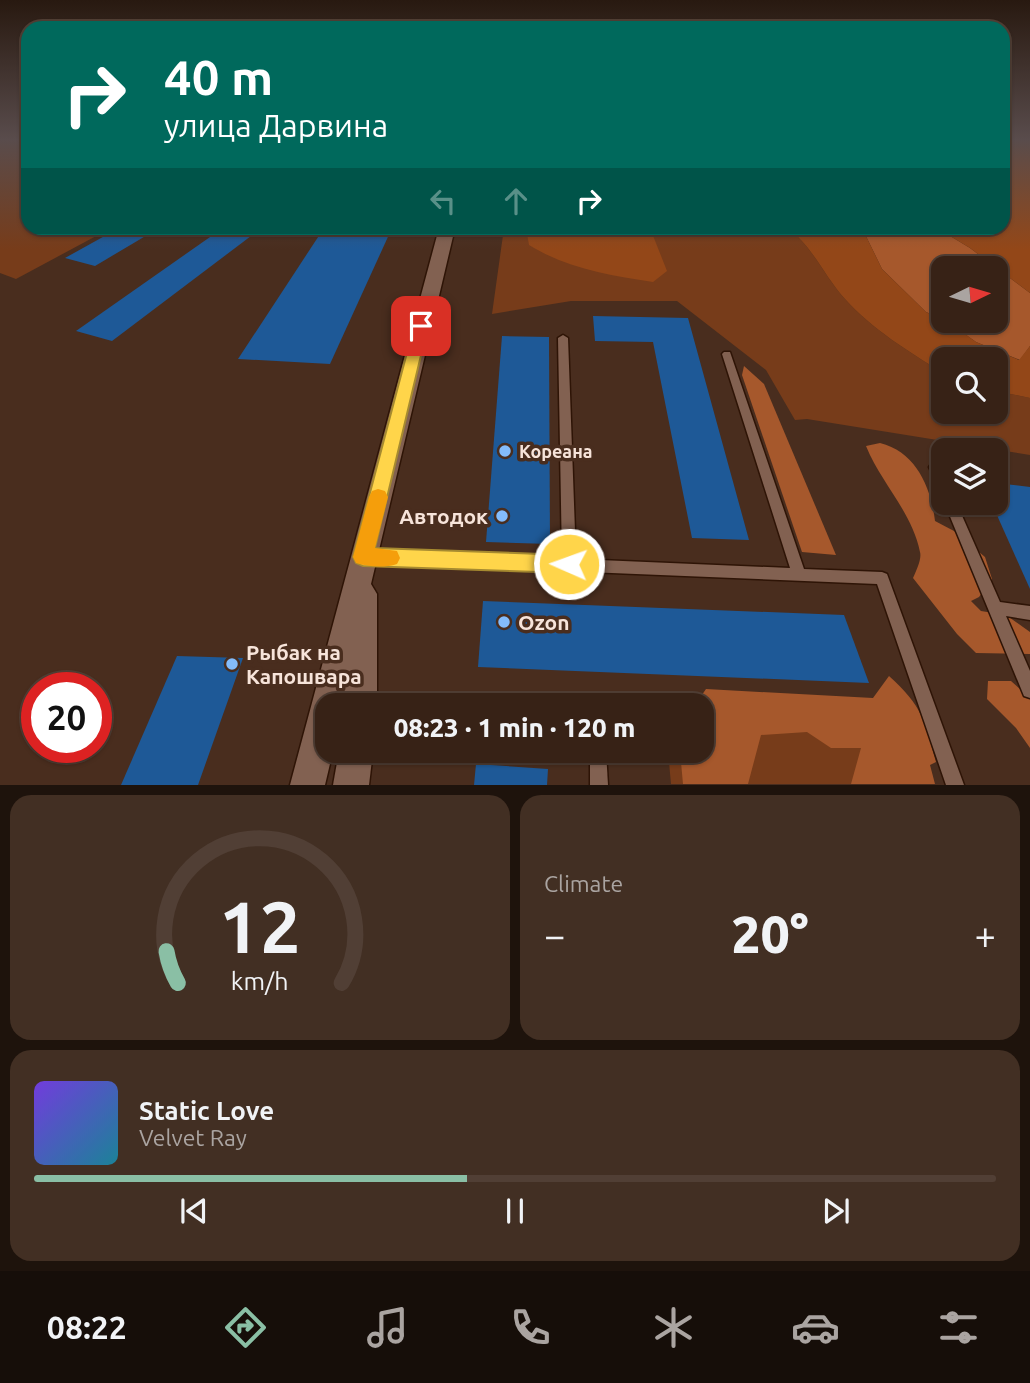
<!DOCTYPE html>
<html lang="en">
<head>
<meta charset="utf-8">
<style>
	:root { --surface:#372216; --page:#422f23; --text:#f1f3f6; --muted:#aaa4a1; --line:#513f35; --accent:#8abfa5 }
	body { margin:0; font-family:Ubuntu,sans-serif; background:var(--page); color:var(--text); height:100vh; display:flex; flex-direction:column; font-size:26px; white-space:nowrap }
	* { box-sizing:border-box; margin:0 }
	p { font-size:23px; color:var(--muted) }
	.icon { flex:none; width:38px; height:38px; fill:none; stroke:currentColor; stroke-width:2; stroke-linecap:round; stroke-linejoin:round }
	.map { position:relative; height:785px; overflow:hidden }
	.side { display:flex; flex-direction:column; gap:10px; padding:10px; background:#1e130c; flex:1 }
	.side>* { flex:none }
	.banner { position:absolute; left:21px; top:21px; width:989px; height:214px; border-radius:21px; box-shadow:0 2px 5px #0004,0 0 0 2px var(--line); background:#00695c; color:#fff; overflow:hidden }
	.needle { width:46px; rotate:85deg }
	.tools { position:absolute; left:931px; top:256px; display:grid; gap:14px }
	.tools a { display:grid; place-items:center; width:77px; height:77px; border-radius:14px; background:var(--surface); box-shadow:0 2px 5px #0004,0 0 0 2px var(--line); font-size:35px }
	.speed { position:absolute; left:21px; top:672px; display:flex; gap:14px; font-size:35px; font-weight:700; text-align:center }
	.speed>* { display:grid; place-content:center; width:91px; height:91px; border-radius:50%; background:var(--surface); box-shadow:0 2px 5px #0004,0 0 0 2px var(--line); line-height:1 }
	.speed .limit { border:10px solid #d22; background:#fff; color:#111 }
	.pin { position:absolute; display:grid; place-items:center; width:60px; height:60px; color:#fff; margin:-30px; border-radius:14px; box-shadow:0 4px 10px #0006 }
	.me { position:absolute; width:77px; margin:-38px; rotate:272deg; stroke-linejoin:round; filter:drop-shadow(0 0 5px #0008) }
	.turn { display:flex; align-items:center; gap:24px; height:147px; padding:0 28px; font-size:32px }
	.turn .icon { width:91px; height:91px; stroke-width:2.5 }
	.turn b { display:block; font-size:49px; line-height:60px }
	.lanes { display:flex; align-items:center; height:66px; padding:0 28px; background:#0003; justify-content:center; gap:35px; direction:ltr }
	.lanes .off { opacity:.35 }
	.big { font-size:52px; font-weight:800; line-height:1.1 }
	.side .tile { flex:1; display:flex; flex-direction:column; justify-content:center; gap:10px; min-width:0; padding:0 24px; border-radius:21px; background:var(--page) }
	.side .dial { align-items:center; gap:0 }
	.dial svg { height:182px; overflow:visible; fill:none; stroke:var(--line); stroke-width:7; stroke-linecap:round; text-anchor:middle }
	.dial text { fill:var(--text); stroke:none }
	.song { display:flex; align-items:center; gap:21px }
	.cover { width:84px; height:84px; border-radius:10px; background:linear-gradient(135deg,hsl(260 70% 55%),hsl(190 70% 35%)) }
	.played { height:7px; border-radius:4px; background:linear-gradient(90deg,var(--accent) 45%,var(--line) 45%) }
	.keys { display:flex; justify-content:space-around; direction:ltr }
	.heat { display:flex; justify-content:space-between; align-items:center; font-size:38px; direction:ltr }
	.side .tiles { flex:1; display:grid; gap:10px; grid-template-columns:1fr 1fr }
	.tile:last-child { grid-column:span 2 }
	.trip { position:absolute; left:315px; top:693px; width:399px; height:70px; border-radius:21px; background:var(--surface); box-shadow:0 2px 5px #0004,0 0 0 2px var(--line); font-weight:800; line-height:70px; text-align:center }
	.tab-bar { display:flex; height:112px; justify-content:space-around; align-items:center; background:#160e09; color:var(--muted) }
	.tab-bar .icon { width:49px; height:49px }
	.tab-bar .on { color:var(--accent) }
	.tab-bar b { font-size:32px; color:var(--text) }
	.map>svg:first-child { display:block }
	.green { fill:#773c1a }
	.forest { fill:#a6582c }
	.water { fill:#934718 }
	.building { fill:#1e5997 }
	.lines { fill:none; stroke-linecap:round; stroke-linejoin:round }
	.service-casing { stroke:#2e1406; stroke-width:3 }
	.secondary-casing { stroke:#2e1406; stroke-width:3 }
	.service { fill:#826151; fill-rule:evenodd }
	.secondary { fill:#826151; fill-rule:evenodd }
	.route { fill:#ffd54a; stroke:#a68a30; stroke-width:2 }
	.slow { fill:#f59e0b }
	.poi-dot { fill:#84bcfb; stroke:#492d1e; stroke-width:2.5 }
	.labels { text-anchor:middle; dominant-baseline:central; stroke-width:7; stroke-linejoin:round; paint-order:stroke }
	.poi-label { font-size:18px; font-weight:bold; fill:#f7e4da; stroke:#492d1e; text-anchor:start }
	.near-poi-label { font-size:21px; font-weight:bold; fill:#f7e4da; stroke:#492d1e; text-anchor:start }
</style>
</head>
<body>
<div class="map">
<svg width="1030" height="785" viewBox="0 0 1030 785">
	<rect width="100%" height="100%" fill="#492d1e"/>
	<g class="green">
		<path d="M0,139H28V228H111L16,279L0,273Z"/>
		<path d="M504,228H787C812,245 824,276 845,299C873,330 908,351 943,373V411H996V391L1030,398V455L807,419L795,420L766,370L677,301H571L492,314Z"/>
		<path d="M702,717L903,726L923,784H671L668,751H702Z"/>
	</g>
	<g class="forest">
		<path d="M862,228H937L970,248L1030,293V346L1020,360L976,342L945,320H996V268H943V319L926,312L882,269Z"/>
		<path d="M744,366L764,384L836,555L802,552L742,375Z"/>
		<path d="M880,443C916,452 931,487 935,521L954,531L985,557L992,579L979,597L971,601L981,611L1006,615L1030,632V654L976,653L957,634L913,578C916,571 922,559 920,552C912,512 881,483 866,446Z"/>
		<path d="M889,676C923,707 924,719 936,762L930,765L935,784H851L861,748H831L807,732L761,735L748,784H683L680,751H702V705H695L706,689L873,698Z"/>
		<path d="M988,681H1011L1030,698V748L1016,728L987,699Z"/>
	</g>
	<g class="water">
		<path d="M1003,139H1030V293L970,248L937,228H1003Z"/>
		<path d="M526,228H650L667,271L653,282C609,275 568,269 529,245Z"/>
		<path d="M787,228H862L882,269L926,312L950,323L976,342L1019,360L1030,346V398L996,391V359H943V373C908,351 873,330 845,299C824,276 812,245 787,228Z"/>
	</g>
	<g class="building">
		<path d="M119,228H159L95,266L65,258Z"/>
		<path d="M324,228H392L330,364L238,359Z"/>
		<path d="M220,230L251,236L112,341L76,331Z"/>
		<path d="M593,316L688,318L749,540L692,538L653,342L595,341Z"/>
		<path d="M502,336L549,337L550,544L486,542Z"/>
		<path d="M996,483L1030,487V589L996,513Z"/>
		<path d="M483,601L844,615L869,683L478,667Z"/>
		<path d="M177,656L243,658L198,785H121Z"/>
		<path d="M476,764L548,769L547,785H474Z"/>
	</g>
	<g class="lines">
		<defs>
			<g id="service">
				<path d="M563,335L568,338L576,559L790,568L722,354L724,352H730L804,569L882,572L887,574L964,785H946L877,584L366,563L361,561L359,557L361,553L366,551L562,559L558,338Z"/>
				<path d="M935,462L939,464L943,472V490L939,488L929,467L931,464Z"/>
				<path d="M944,502H956L1000,602L1030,606V620L1006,616L1030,671V698L1024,696Z"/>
				<path d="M590,751H606L608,785H590Z"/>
			</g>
			<g id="secondary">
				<path d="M439,228H455L371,584L377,594V705H345V697L343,705H327V751H333L325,785H290Z"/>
				<path d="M339,751H373L369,785H333Z"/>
			</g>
		</defs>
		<use href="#service" class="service-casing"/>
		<use href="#secondary" class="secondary-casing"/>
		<use href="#service" class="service"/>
		<use href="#secondary" class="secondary"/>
	</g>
	<linearGradient id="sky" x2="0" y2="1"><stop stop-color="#281910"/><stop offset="0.56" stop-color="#594c4c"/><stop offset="1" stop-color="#594c4c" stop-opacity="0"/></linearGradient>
	<rect width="1030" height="249" fill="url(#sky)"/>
	<path class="route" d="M421,322L428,326L375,548L569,555L577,557L580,564L577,570L569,573L363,566L356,563L353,557L414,326Z"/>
	<path class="slow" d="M378,489L385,491L388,497L375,548L397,551L400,558L397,564C385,568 368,567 356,563L353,557L369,497L372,491Z"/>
	<g class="poi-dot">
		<circle cx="505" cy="451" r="7"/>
		<circle cx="502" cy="516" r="7"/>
		<circle cx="504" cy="622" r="7"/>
		<circle cx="232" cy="664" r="7"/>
	</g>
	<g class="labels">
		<g class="poi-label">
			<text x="519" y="451">Кореана</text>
		</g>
		<g class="near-poi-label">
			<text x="488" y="516" text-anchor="end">Автодок</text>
			<text x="518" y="622">Ozon</text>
			<text x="246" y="652">Рыбак на<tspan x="246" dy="24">Капошвара</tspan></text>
		</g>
	</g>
</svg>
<div class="tools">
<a><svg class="needle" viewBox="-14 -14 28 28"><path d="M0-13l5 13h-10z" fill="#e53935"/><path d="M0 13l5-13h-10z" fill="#aaa4a1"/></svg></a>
<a><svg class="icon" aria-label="search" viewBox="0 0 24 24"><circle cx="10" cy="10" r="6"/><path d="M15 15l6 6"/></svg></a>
<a><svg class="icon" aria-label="layers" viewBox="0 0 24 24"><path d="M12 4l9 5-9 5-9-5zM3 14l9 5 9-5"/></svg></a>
</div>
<div class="speed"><div class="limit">20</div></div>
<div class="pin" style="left:421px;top:326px;background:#d93025"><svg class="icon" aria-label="arrive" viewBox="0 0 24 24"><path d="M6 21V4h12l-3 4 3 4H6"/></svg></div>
<svg class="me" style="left:569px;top:564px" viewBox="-20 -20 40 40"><circle r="17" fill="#ffd54a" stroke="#fff" stroke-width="3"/><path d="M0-11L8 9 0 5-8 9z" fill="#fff"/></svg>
<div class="trip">08:23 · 1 min · 120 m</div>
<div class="banner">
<div class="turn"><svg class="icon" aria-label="right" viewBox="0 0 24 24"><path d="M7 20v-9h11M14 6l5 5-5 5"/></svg><div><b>40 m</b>улица Дарвина</div></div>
<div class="lanes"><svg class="icon off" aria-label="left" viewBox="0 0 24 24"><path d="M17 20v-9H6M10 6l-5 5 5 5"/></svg><svg class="icon off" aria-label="ahead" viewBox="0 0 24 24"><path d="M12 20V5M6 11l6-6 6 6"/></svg><svg class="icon" aria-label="right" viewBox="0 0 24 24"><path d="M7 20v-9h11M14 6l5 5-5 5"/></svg></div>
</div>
</div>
<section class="side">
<div class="tiles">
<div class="tile dial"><svg viewBox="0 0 100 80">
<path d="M14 69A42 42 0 1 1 86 69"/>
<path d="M14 69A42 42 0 0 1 9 55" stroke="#8abfa5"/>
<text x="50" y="56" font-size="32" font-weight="700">12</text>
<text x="50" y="72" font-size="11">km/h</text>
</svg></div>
<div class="tile"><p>Climate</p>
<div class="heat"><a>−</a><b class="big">20°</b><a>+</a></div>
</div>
<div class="tile">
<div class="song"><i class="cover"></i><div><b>Static Love</b><p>Velvet Ray</p></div></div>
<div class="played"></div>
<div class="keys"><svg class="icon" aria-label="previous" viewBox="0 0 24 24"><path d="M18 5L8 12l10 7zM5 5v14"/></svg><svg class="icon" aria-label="pause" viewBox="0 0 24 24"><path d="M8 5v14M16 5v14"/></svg><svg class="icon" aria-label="next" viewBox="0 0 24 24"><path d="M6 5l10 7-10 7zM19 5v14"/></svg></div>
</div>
</div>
</section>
<nav class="tab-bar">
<b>08:22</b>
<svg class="icon on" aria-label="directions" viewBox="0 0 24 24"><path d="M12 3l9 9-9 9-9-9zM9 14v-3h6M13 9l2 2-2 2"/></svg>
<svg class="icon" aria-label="music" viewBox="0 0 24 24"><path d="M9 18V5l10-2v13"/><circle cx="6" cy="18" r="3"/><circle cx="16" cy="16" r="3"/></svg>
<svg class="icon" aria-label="phone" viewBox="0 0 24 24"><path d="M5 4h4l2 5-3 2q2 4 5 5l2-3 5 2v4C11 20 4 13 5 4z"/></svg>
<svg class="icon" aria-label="climate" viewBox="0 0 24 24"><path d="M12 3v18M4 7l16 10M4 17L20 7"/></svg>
<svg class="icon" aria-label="car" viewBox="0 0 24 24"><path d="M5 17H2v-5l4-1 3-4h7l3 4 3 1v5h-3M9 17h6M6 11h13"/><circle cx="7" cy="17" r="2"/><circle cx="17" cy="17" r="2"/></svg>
<svg class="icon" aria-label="filters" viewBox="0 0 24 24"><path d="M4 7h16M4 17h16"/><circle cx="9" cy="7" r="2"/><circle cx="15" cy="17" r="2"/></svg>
</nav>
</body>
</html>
